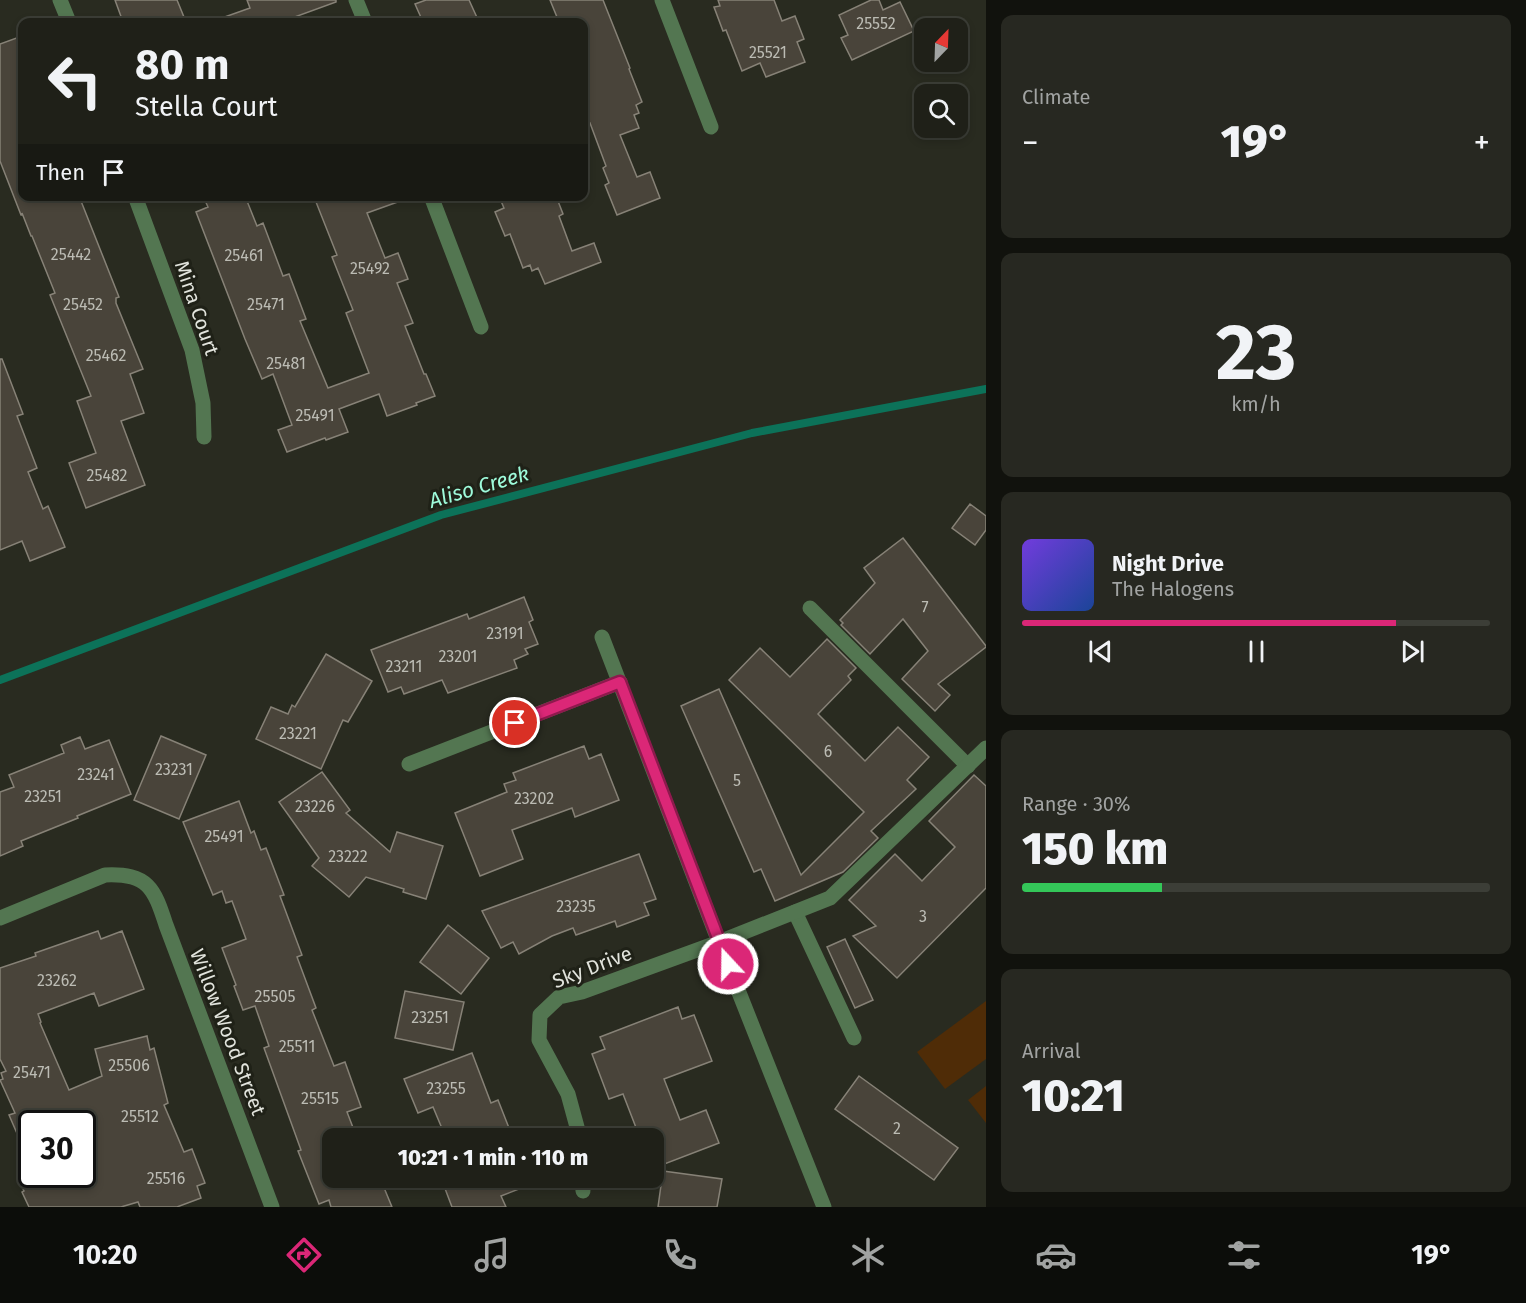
<!DOCTYPE html>
<html lang="en">
<head>
<meta charset="utf-8">
<style>
	:root { --surface:#1f2018; --page:#272821; --text:#f1f3f6; --muted:#a1a3a2; --line:#3c3e37; --accent:#db2777 }
	body { margin:0; font-family:"Fira Sans",sans-serif; background:var(--page); color:var(--text); height:100vh; display:flex; flex-direction:column; font-size:22px; white-space:nowrap }
	* { box-sizing:border-box; margin:0 }
	p { font-size:20px; color:var(--muted) }
	.icon { flex:none; width:33px; height:33px; fill:none; stroke:currentColor; stroke-width:2; stroke-linecap:round; stroke-linejoin:round }
	.map { position:relative; flex:1; overflow:hidden }
	.side { display:flex; flex-direction:column; gap:15px; padding:15px; background:#11120d; width:540px }
	.side>* { flex:none }
	.top-card { position:absolute; left:18px; top:18px; width:570px; height:183px; border-radius:12px; box-shadow:0 3px 9px #0003,0 0 0 2px var(--line); background:#1f2018; color:var(--text); overflow:hidden }
	.needle { width:39px; rotate:23deg }
	.buttons { position:absolute; left:914px; top:18px; display:grid; gap:12px }
	.buttons a { display:grid; place-items:center; width:54px; height:54px; border-radius:12px; background:var(--surface); box-shadow:0 3px 9px #0003,0 0 0 2px var(--line); font-size:30px }
	.speed { position:absolute; left:18px; top:1110px; display:flex; gap:12px; font-size:30px; font-weight:700; text-align:center }
	.speed>* { display:grid; place-content:center; width:78px; height:78px; border-radius:50%; background:var(--surface); box-shadow:0 3px 9px #0003,0 0 0 2px var(--line); line-height:1 }
	.speed .limit { border:3px solid #111; border-radius:9px; background:#fff; color:#111 }
	.pin { position:absolute; display:grid; place-items:center; width:51px; height:51px; color:#fff; margin:-26px; border:3px solid #fff; border-radius:50%; box-shadow:0 2px 6px #0007 }
	.me { position:absolute; width:66px; margin:-33px; rotate:339deg; stroke-linejoin:round; filter:drop-shadow(0 0 4px #0008) }
	.turn { display:flex; align-items:center; gap:21px; height:126px; padding:0 18px; font-size:27px }
	.turn .icon { width:78px; height:78px; stroke-width:2.5 }
	.turn b { display:block; font-size:42px; line-height:51px }
	.then { display:flex; align-items:center; height:57px; padding:0 18px; background:#0003; gap:12px; font-size:22px }
	.big { font-size:45px; font-weight:800; line-height:1.1 }
	.side .tile { flex:1; display:flex; flex-direction:column; justify-content:center; gap:9px; min-width:0; padding:0 21px; border-radius:12px; background:var(--page) }
	.side .dial { align-items:center; gap:0 }
	.dial b { font-size:78px; line-height:1 }
	.song { display:flex; align-items:center; gap:18px }
	.cover { width:72px; height:72px; border-radius:9px; background:linear-gradient(135deg,hsl(260 70% 55%),hsl(220 70% 35%)) }
	.played { height:6px; border-radius:3px; background:linear-gradient(90deg,var(--accent) 80%,var(--line) 80%) }
	.keys { display:flex; justify-content:space-around; direction:ltr }
	.heat { display:flex; justify-content:space-between; align-items:center; font-size:33px; direction:ltr }
	.charge { height:9px; border-radius:4px; background:linear-gradient(90deg,#34c759 30%,var(--line) 0) }
	.trip { position:absolute; left:322px; top:1128px; width:342px; height:60px; border-radius:12px; background:var(--surface); box-shadow:0 3px 9px #0003,0 0 0 2px var(--line); font-weight:800; line-height:60px; text-align:center }
	.menu { display:flex; height:96px; justify-content:space-around; align-items:center; background:#0c0d0a; color:var(--muted) }
	.menu .icon { width:42px; height:42px }
	.menu .active { color:var(--accent) }
	.menu b { font-size:27px; color:var(--text) }
	main { display:flex; flex:1; min-height:0 }
	.map>svg:first-child { display:block }
	.green { fill:#4f2c07 }
	.lines { fill:none; stroke-linecap:round; stroke-linejoin:round }
	.stream { stroke:#0c7259; stroke-width:8 }
	.building { fill:#49443a; stroke:#878277; stroke-width:1.5 }
	.minor { stroke:#537651; stroke-width:15 }
	.route-casing { stroke:#8e194d; stroke-width:15 }
	.route { stroke:#db2777; stroke-width:10 }
	.labels { text-anchor:middle; dominant-baseline:central; stroke-width:6; stroke-linejoin:round; paint-order:stroke }
	.number-label { font-size:16px; fill:#bcbcb4 }
	.street-label { font-size:20px; fill:#e2e4dd; stroke:#1f2117 }
	.water-label { font-size:21px; font-style:italic; fill:#9efbdb; stroke:#1f2117 }
</style>
</head>
<body>
<main>
<div class="map">
<svg width="986" height="1207" viewBox="0 0 986 1207">
	<rect width="100%" height="100%" fill="#292b20"/>
	<g class="green">
		<path d="M986,1001V1059L945,1089L917,1052Z"/>
		<path d="M986,1086V1123L968,1100Z"/>
	</g>
	<g class="lines">
		<path class="stream" d="M0,680L441,515L752,433L986,389"/>
	</g>
	<g class="building">
		<path d="M115,0H177L186,22H123Z"/>
		<path d="M247,0H336V2L281,22H216V20L250,8Z"/>
		<path d="M426,0H469L479,22H423L415,4Z"/>
		<path d="M550,0H603L630,68L629,69L642,102L636,105L639,113L634,115L639,128L620,135L637,177L650,172L660,198L617,215L605,185L609,183L603,168L606,166L590,123L584,126V22H559Z"/>
		<path d="M718,0H774L782,21L795,16L804,39L797,42L805,62L766,77L760,63L742,71L726,30L723,31L714,7L720,6Z"/>
		<path d="M871,0H879L883,10L900,2L914,31L852,60L841,38L848,35L839,15Z"/>
		<path d="M22,36V196H79L119,297L116,298V303L143,369L130,374L144,413L121,421L145,485L86,508L69,463L96,453L77,401L91,396L50,295L55,293L32,236H31L22,213V215H21L0,161V44Z"/>
		<path d="M203,196H245L257,226L263,223L283,276L289,274L306,319L300,321L328,388L369,373L346,313L353,310L332,257L337,255L316,202L331,196H405L406,199L367,213L385,258L398,253L408,279L397,283L413,323L405,326L424,374H426L435,396L416,403L417,405L387,416L379,394L339,409L348,432L326,440L325,438L287,452L278,430L292,425L273,374L262,379L245,339L196,212L208,207Z"/>
		<path d="M511,196H556L563,214L559,216L572,251L594,243L601,262L545,284L538,268L532,271L530,265L523,268L510,234L505,236L495,212L504,208L501,201Z"/>
		<path d="M0,359H2L23,414L17,416L37,468L28,472L43,509L48,506L65,547L30,561L22,541L0,550Z"/>
		<path d="M970,504L986,516V530L975,545L952,528Z"/>
		<path d="M903,538L986,646V647L938,684L950,695L935,711L902,679L928,651L903,619L870,654L841,625L843,623L840,620L875,583L864,568Z"/>
		<path d="M524,597L533,620L529,622L538,644L525,649L528,654L514,660L517,668L448,693L442,680L404,694L401,687L388,692L371,650L467,614L469,619Z"/>
		<path d="M827,639L856,668L848,676L851,680L818,714L865,761L898,727L929,757L907,780L916,789L871,831L878,838L843,872L775,901L761,869L754,872L681,706L719,689L801,875L864,812L729,680L760,648L790,677Z"/>
		<path d="M326,654L372,681L348,722L343,720L321,769L256,739L271,707L288,714L292,705L295,707Z"/>
		<path d="M161,736L206,755L179,819L134,800Z"/>
		<path d="M80,737L85,749L109,740L131,794L77,816L78,818L21,841L23,846L0,856V792L14,787L9,775L64,753L61,745Z"/>
		<path d="M584,746L589,759L601,754L619,800L575,817L572,808L512,830L523,859L480,876L455,813L507,792L504,784L516,780L513,773Z"/>
		<path d="M322,772L350,810L346,813L390,852L397,832L443,846L426,899L403,892L404,889L366,877L349,897L312,866L319,858L279,802Z"/>
		<path d="M974,775L986,786V888L897,978L853,936L876,926L849,900L895,854L922,881L955,847L929,821Z"/>
		<path d="M239,801L251,833L254,831L261,850L266,848L284,895L280,896L302,955L297,957L316,1008L312,1010L334,1066L345,1062L361,1107L347,1112L357,1138H333V1178H380L392,1207H331L329,1200L319,1204L298,1151L301,1150L264,1048L269,1046L255,1006L243,1010L234,986L236,985L222,948L246,939L232,901L226,903L222,891L213,895L183,822Z"/>
		<path d="M639,854L656,899L644,903L649,915L617,927L615,921L576,935L573,928L552,936L519,954L513,942L501,948L482,911Z"/>
		<path d="M448,925L489,958L461,994L420,962Z"/>
		<path d="M98,931L101,939L122,931L144,989L99,1006L94,993L38,1014L41,1022L40,1023L69,1090L102,1076L95,1049L147,1036L150,1050L154,1048L168,1103L164,1105L184,1152L192,1149L205,1183L197,1186L201,1198L177,1207H140L138,1202L121,1207H29L22,1192L24,1191L20,1182L37,1174H82V1124H32V1168L9,1115L15,1113L0,1080L3,1079L1,1073L6,1071L0,1059V968L36,956L35,953Z"/>
		<path d="M845,939L873,1000L855,1008L827,947Z"/>
		<path d="M405,991L464,1002L453,1050L395,1038Z"/>
		<path d="M678,1007L682,1019L694,1015L712,1061L664,1079L680,1120L706,1110L719,1143L654,1168V1138H640L623,1094L609,1099L592,1054L605,1049L600,1037Z"/>
		<path d="M472,1053L491,1103L498,1100L511,1133L497,1138H446L433,1107L418,1113L404,1079Z"/>
		<path d="M859,1076L958,1148L934,1180L835,1109Z"/>
		<path d="M663,1171L722,1179L717,1207H658Z"/>
		<path d="M441,1178H544L545,1179L501,1196L506,1207H452Z"/>
	</g>
	<g class="lines">
		<g class="minor">
			<path d="M60,0L69,22"/>
			<path d="M356,0L365,22"/>
			<path d="M662,0L711,127"/>
			<path d="M135,196L192,350L203,403L204,437"/>
			<path d="M431,196L481,327"/>
			<path d="M810,608L968,766"/>
			<path d="M602,637L719,942L824,1207"/>
			<path d="M409,764L620,682"/>
			<path d="M795,912L854,1038"/>
			<path d="M0,918L105,875C148,873 154,888 166,925L272,1207"/>
			<path d="M580,1138L568,1094L539,1040L540,1015L559,997L582,992L719,942L830,898L986,748"/>
			<path d="M582,1178L583,1191"/>
		</g>
	</g>
	<g class="lines">
		<defs>
			<path id="route" d="M515,723L620,682L728,964"/>
		</defs>
		<use href="#route" class="route-casing"/>
		<use href="#route" class="route"/>
	</g>
	<g class="labels">
		<g class="number-label">
			<text x="876" y="23">25552</text>
			<text x="768" y="52">25521</text>
			<text x="71" y="254">25442</text>
			<text x="244" y="255">25461</text>
			<text x="370" y="268">25492</text>
			<text x="83" y="304">25452</text>
			<text x="266" y="304">25471</text>
			<text x="106" y="355">25462</text>
			<text x="286" y="363">25481</text>
			<text x="315" y="415">25491</text>
			<text x="107" y="475">25482</text>
			<text x="925" y="607">7</text>
			<text x="505" y="633">23191</text>
			<text x="458" y="656">23201</text>
			<text x="404" y="666">23211</text>
			<text x="298" y="733">23221</text>
			<text x="828" y="751">6</text>
			<text x="174" y="769">23231</text>
			<text x="96" y="774">23241</text>
			<text x="737" y="780">5</text>
			<text x="43" y="796">23251</text>
			<text x="534" y="798">23202</text>
			<text x="315" y="806">23226</text>
			<text x="224" y="836">25491</text>
			<text x="348" y="856">23222</text>
			<text x="576" y="906">23235</text>
			<text x="923" y="916">3</text>
			<text x="57" y="980">23262</text>
			<text x="275" y="996">25505</text>
			<text x="430" y="1017">23251</text>
			<text x="297" y="1046">25511</text>
			<text x="129" y="1065">25506</text>
			<text x="32" y="1072">25471</text>
			<text x="446" y="1088">23255</text>
			<text x="320" y="1098">25515</text>
			<text x="140" y="1116">25512</text>
			<text x="897" y="1128">2</text>
			<text x="166" y="1178">25516</text>
		</g>
		<g class="street-label">
			<text transform="translate(197 308) rotate(71)">Mina Court</text>
			<text transform="translate(592 967) rotate(-21)">Sky Drive</text>
			<text transform="translate(228 1032) rotate(69)">Willow Wood Street</text>
		</g>
		<g class="water-label">
			<text transform="translate(479 487) rotate(-16)">Aliso Creek</text>
		</g>
	</g>
</svg>
<div class="buttons">
<a><svg class="needle" viewBox="-14 -14 28 28"><path d="M0-13l5 13h-10z" fill="#e53935"/><path d="M0 13l5-13h-10z" fill="#a1a3a2"/></svg></a>
<a><svg class="icon" aria-label="search" viewBox="0 0 24 24"><circle cx="10" cy="10" r="6"/><path d="M15 15l6 6"/></svg></a>
</div>
<div class="speed"><div class="limit">30</div></div>
<div class="pin" style="left:515px;top:723px;background:#d93025"><svg class="icon" aria-label="arrive" viewBox="0 0 24 24"><path d="M6 21V4h12l-3 4 3 4H6"/></svg></div>
<svg class="me" style="left:728px;top:964px" viewBox="-20 -20 40 40"><circle r="17" fill="#db2777" stroke="#fff" stroke-width="3"/><path d="M0-11L8 9 0 5-8 9z" fill="#fff"/></svg>
<div class="trip">10:21 · 1 min · 110 m</div>
<div class="top-card">
<div class="turn"><svg class="icon" aria-label="left" viewBox="0 0 24 24"><path d="M17 20v-9H6M10 6l-5 5 5 5"/></svg><div><b>80 m</b>Stella Court</div></div>
<div class="then">Then<svg class="icon" aria-label="arrive" viewBox="0 0 24 24"><path d="M6 21V4h12l-3 4 3 4H6"/></svg></div>
</div>
</div>
<section class="side">
<div class="tile"><p>Climate</p>
<div class="heat"><a>−</a><b class="big">19°</b><a>+</a></div>
</div>
<div class="tile dial"><b>23</b><p>km/h</p></div>
<div class="tile">
<div class="song"><i class="cover"></i><div><b>Night Drive</b><p>The Halogens</p></div></div>
<div class="played"></div>
<div class="keys"><svg class="icon" aria-label="previous" viewBox="0 0 24 24"><path d="M18 5L8 12l10 7zM5 5v14"/></svg><svg class="icon" aria-label="pause" viewBox="0 0 24 24"><path d="M8 5v14M16 5v14"/></svg><svg class="icon" aria-label="next" viewBox="0 0 24 24"><path d="M6 5l10 7-10 7zM19 5v14"/></svg></div>
</div>
<div class="tile"><p>Range · 30%</p><b class="big">150 km</b><div class="charge"></div></div>
<div class="tile"><p>Arrival</p><b class="big">10:21</b></div>
</section>
</main>
<nav class="menu">
<b>10:20</b>
<svg class="icon active" aria-label="directions" viewBox="0 0 24 24"><path d="M12 3l9 9-9 9-9-9zM9 14v-3h6M13 9l2 2-2 2"/></svg>
<svg class="icon" aria-label="music" viewBox="0 0 24 24"><path d="M9 18V5l10-2v13"/><circle cx="6" cy="18" r="3"/><circle cx="16" cy="16" r="3"/></svg>
<svg class="icon" aria-label="phone" viewBox="0 0 24 24"><path d="M5 4h4l2 5-3 2q2 4 5 5l2-3 5 2v4C11 20 4 13 5 4z"/></svg>
<svg class="icon" aria-label="climate" viewBox="0 0 24 24"><path d="M12 3v18M4 7l16 10M4 17L20 7"/></svg>
<svg class="icon" aria-label="car" viewBox="0 0 24 24"><path d="M5 17H2v-5l4-1 3-4h7l3 4 3 1v5h-3M9 17h6M6 11h13"/><circle cx="7" cy="17" r="2"/><circle cx="17" cy="17" r="2"/></svg>
<svg class="icon" aria-label="filters" viewBox="0 0 24 24"><path d="M4 7h16M4 17h16"/><circle cx="9" cy="7" r="2"/><circle cx="15" cy="17" r="2"/></svg>
<b>19°</b>
</nav>
</body>
</html>
